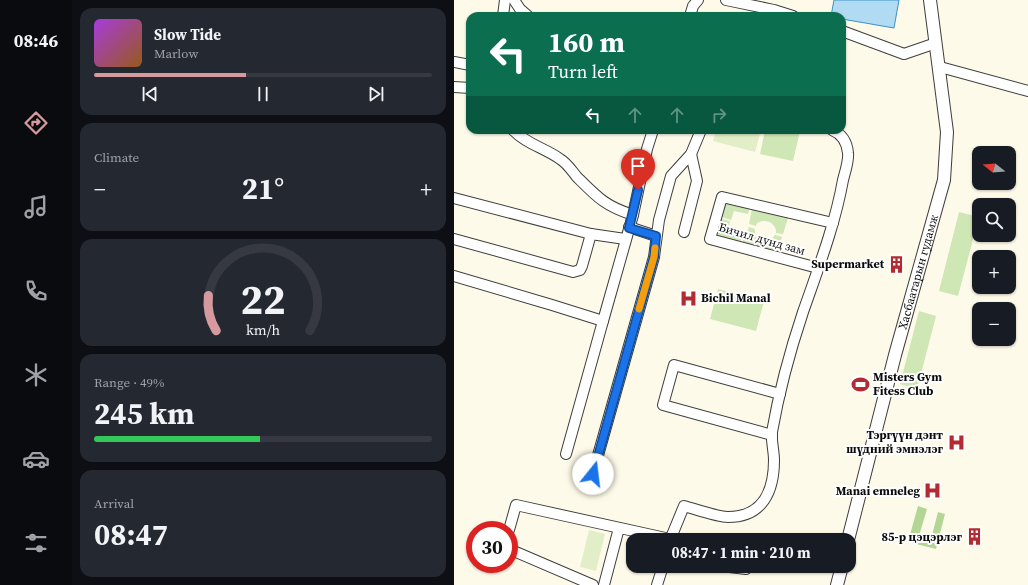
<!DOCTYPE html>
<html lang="en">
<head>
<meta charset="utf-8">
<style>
	:root { --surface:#171b24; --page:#242831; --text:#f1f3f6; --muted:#9ea1a6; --line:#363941; --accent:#d6999e }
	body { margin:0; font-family:"Source Serif 4",serif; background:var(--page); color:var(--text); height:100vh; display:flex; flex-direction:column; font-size:15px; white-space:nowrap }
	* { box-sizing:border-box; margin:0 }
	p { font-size:13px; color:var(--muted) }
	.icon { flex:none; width:22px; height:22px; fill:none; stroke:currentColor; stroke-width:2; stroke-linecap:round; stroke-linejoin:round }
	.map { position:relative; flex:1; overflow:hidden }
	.sheet { display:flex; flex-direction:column; gap:8px; padding:8px; background:#0d0f14; width:382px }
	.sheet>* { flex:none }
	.banner { position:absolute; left:12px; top:12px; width:380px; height:122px; border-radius:12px; box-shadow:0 1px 3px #0004; background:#0b6e4f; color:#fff; overflow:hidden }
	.needle { width:26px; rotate:287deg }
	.controls { position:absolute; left:518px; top:146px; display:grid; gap:8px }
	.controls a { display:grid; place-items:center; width:44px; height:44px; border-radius:8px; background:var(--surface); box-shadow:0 1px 3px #0004; font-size:20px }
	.speed { position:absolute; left:12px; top:521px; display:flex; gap:8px; font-size:20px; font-weight:700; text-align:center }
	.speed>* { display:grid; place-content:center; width:52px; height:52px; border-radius:50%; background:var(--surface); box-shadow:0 1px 3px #0004; line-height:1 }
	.speed .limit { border:6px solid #d22; background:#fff; color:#111 }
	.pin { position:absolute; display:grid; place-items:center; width:34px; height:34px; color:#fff; margin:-41px -17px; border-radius:50% 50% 50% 0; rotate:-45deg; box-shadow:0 0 4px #0007 }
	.pin .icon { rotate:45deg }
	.me { position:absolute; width:44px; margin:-22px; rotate:16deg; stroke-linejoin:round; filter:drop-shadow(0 0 3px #0008) }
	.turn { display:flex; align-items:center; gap:14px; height:84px; padding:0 16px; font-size:18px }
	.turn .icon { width:52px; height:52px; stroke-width:2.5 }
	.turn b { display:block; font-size:28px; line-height:34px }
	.lanes { display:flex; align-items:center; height:38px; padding:0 16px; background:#0003; justify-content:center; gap:20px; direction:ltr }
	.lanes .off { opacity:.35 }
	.big { font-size:30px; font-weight:700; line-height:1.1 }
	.sheet .tile { flex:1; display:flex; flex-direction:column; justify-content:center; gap:6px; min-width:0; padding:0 14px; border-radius:12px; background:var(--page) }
	.sheet .dial { align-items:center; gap:0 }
	.dial svg { height:104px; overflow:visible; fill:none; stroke:var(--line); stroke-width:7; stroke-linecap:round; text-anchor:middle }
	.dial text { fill:var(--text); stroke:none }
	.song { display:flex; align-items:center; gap:12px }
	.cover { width:48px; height:48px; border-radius:6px; background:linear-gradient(135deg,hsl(280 70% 55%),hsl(30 70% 35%)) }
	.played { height:4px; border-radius:2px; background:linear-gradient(90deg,var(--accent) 45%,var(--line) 45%) }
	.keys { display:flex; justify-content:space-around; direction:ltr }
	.heat { display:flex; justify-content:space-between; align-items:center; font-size:22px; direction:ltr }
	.charge { height:6px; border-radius:3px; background:linear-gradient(90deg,#34c759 49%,var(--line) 0) }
	.trip { position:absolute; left:172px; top:533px; width:230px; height:40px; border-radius:12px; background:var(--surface); box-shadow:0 1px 3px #0004; font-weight:700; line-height:40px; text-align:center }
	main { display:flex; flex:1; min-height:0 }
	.tabs { display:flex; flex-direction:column; width:72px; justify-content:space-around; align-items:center; background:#090b0e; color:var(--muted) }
	.tabs .icon { width:28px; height:28px }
	.tabs .current { color:var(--accent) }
	.tabs b { font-size:18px; color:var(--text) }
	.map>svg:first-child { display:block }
	.green { fill:#cfe6b5 }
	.forest { fill:#b3d695 }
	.pitch { fill:#e1eec7 }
	.water { fill:#b0dbf3; stroke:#3b91c7 }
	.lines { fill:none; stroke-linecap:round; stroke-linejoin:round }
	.minor-casing { stroke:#3e3e3e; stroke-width:12 }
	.tertiary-casing { stroke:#3e3e3e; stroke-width:14 }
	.minor { stroke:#fff; stroke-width:10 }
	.tertiary { stroke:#fff; stroke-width:12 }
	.route-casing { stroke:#114b97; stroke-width:10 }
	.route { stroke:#1a73e8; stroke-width:7 }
	.slow { stroke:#f59e0b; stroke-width:7 }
	.labels { text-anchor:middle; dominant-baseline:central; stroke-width:4; stroke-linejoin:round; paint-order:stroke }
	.street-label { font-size:12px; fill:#0b0b0b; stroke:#fff }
	.poi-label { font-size:12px; font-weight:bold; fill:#0b0b0b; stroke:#fff; text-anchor:end }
</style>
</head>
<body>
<main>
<nav class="tabs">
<b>08:46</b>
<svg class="icon current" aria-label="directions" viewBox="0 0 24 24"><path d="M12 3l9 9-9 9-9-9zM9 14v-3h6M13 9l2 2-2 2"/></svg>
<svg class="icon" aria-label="music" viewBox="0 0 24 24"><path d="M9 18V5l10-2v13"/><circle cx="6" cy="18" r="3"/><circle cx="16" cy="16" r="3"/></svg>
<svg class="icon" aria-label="phone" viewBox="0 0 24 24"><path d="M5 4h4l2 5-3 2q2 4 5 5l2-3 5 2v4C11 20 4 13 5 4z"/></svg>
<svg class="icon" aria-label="climate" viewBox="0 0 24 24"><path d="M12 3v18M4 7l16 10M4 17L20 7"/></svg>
<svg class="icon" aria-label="car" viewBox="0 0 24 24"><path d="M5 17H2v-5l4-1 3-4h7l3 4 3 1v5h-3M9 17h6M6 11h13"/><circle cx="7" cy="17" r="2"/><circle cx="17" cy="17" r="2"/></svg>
<svg class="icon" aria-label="filters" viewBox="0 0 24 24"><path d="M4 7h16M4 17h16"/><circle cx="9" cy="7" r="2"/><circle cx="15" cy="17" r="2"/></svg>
</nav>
<section class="sheet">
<div class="tile">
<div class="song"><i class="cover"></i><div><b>Slow Tide</b><p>Marlow</p></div></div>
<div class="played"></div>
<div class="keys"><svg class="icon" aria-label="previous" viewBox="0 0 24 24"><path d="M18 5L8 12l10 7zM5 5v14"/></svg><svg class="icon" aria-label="pause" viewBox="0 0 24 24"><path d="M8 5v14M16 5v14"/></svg><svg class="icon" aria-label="next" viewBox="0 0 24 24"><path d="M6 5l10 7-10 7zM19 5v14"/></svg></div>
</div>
<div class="tile"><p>Climate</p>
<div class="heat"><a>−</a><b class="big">21°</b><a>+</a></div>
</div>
<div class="tile dial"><svg viewBox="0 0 100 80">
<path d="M14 69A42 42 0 1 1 86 69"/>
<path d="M14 69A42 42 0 0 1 8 42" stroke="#d6999e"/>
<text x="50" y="56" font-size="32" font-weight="700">22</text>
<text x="50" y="72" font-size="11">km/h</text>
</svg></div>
<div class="tile"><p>Range · 49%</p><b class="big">245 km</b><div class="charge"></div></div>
<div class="tile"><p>Arrival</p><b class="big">08:47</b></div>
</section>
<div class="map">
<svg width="574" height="585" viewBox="0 0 574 585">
	<rect width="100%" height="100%" fill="#fefae9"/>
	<g class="green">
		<path d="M311,130H339L346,131L339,161L306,154Z"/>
		<path d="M274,203L296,207L294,214L280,211L277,220L268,217L271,206Z"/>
		<path d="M298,208L334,218L329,234L322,233V230C319,221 311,219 303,223L302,226L295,224Z"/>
		<path d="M505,212L525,217L504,296L485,291Z"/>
		<path d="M267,219L276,221L274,231L288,236L286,243L265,237L263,232Z"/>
		<path d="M295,227L301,229V236L307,240H317L321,235L328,237L323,253L288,243Z"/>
		<path d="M264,289L310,301L302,331L256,319Z"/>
		<path d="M465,311L482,316L463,389L446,384Z"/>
	</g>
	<path class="forest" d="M464,506L473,509L465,536L477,539L484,512L491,514L482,549L454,542Z"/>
	<g class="pitch">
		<path d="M262,130H307L301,152L259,141Z"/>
		<path d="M135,530L151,534L142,571L126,567Z"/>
	</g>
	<path class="water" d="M380,0H445L440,28L388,19V16H377Z"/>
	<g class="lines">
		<defs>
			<g id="minor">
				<path d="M60,0L66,9L74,16"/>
				<path d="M272,0L320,10L339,16"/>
				<path d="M49,16L51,0"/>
				<path d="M236,16L239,6L244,0"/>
				<path d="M388,31L450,54L482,43"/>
				<path d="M0,62L16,65"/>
				<path d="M486,67L574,91"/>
				<path d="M0,87L16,88"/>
				<path d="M59,130C72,144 91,148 106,159C113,163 118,171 123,177C143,197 151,206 179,215"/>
				<path d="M0,198L137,234L171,239"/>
				<path d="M175,227L202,236"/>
				<path d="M230,232L243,181L237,154"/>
				<path d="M0,239L119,272L126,270L128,266L137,234"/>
				<path d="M364,268L256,239L268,197L379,223"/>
				<path d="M0,276L98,305L149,321L179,215L193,149L199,130"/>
				<path d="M318,435L209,405L220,365L326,394"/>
				<path d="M112,454L149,321"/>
				<path d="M139,473L200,257L205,220L217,176L237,154L247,130"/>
				<path d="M55,530L62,505L216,539"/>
				<path d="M216,540L230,506C241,509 263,517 274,517C309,517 320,491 320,460C320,451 317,441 318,432C325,392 336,351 349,312C364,269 381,225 389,180C391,172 395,161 394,153C393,142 388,134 378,130"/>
				<path d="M55,549L139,585"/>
				<path d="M267,566L292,569"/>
				<path d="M150,585L165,528"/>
				<path d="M203,585L209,566"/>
			</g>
			<g id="tertiary">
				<path id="s1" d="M394,540L441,355L490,180L493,132L476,0"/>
				<path d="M383,585L388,566"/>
			</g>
		</defs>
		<use href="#minor" class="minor-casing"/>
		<use href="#tertiary" class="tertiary-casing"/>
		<use href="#minor" class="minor"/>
		<use href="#tertiary" class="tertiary"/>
	</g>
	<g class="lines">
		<defs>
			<path id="route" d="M139,474L200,257L202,236L175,228L184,190"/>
		</defs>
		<use href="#route" class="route-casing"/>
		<use href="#route" class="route"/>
		<path class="slow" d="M185,309L200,257L201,248"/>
	</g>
	<defs>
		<symbol id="building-bare" viewBox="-9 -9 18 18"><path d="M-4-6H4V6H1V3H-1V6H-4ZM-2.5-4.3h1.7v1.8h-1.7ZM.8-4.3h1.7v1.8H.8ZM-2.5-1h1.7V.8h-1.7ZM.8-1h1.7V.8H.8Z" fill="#b42a32" stroke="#fff" stroke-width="2.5" paint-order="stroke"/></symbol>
		<symbol id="hospital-bare" viewBox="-9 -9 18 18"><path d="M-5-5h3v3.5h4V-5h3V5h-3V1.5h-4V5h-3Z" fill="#b42a32" stroke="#fff" stroke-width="2.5" paint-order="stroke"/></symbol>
		<symbol id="stadium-bare" viewBox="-9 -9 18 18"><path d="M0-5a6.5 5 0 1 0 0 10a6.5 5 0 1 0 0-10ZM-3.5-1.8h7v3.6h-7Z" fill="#b42a32" stroke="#fff" stroke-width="2.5" paint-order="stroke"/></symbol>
	</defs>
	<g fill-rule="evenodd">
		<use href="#building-bare" x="430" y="252" width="25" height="25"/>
		<use href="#hospital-bare" x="222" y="286" width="25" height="25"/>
		<use href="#stadium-bare" x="394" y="372" width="25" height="25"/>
		<use href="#hospital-bare" x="490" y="430" width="25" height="25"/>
		<use href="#hospital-bare" x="466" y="478" width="25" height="25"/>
		<use href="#building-bare" x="508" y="524" width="25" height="25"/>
	</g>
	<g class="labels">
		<g class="street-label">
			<text transform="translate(308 239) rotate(16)">Бичил дунд зам</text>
			<text stroke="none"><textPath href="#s1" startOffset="277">Хасбаатарын гудамж</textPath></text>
		</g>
		<g class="poi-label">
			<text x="430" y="264">Supermarket</text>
			<text x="247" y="298" text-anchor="start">Bichil Manal</text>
			<text x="419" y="377" text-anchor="start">Misters Gym<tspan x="419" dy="14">Fitess Club</tspan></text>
			<text x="489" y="435">Тэргүүн дэнт<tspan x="489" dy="14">шүдний эмнэлэг</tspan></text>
			<text x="466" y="491">Manai emneleg</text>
			<text x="508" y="537">85-р цэцэрлэг</text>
		</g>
	</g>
</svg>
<div class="controls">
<a><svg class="needle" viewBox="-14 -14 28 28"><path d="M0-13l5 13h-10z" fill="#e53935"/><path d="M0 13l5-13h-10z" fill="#9ea1a6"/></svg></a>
<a><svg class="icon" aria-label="search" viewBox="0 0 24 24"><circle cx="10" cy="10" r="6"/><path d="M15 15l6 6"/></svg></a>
<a>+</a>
<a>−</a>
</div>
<div class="speed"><div class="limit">30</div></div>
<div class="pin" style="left:184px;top:190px;background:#d93025"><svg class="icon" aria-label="arrive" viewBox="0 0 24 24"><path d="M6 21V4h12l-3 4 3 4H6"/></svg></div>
<svg class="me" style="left:139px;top:474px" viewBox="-20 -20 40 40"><circle r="19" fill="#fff"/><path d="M0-13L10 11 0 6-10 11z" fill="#1a73e8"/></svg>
<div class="trip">08:47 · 1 min · 210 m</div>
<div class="banner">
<div class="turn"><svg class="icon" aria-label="left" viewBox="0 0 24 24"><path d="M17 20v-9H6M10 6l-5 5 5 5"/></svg><div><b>160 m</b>Turn left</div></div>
<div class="lanes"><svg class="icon" aria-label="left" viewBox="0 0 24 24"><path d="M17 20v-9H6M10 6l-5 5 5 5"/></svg><svg class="icon off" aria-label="ahead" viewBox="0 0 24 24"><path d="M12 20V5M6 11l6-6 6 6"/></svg><svg class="icon off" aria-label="ahead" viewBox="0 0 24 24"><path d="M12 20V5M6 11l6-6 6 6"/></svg><svg class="icon off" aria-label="right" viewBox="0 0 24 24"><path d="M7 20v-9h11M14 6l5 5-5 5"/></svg></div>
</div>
</div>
</main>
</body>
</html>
